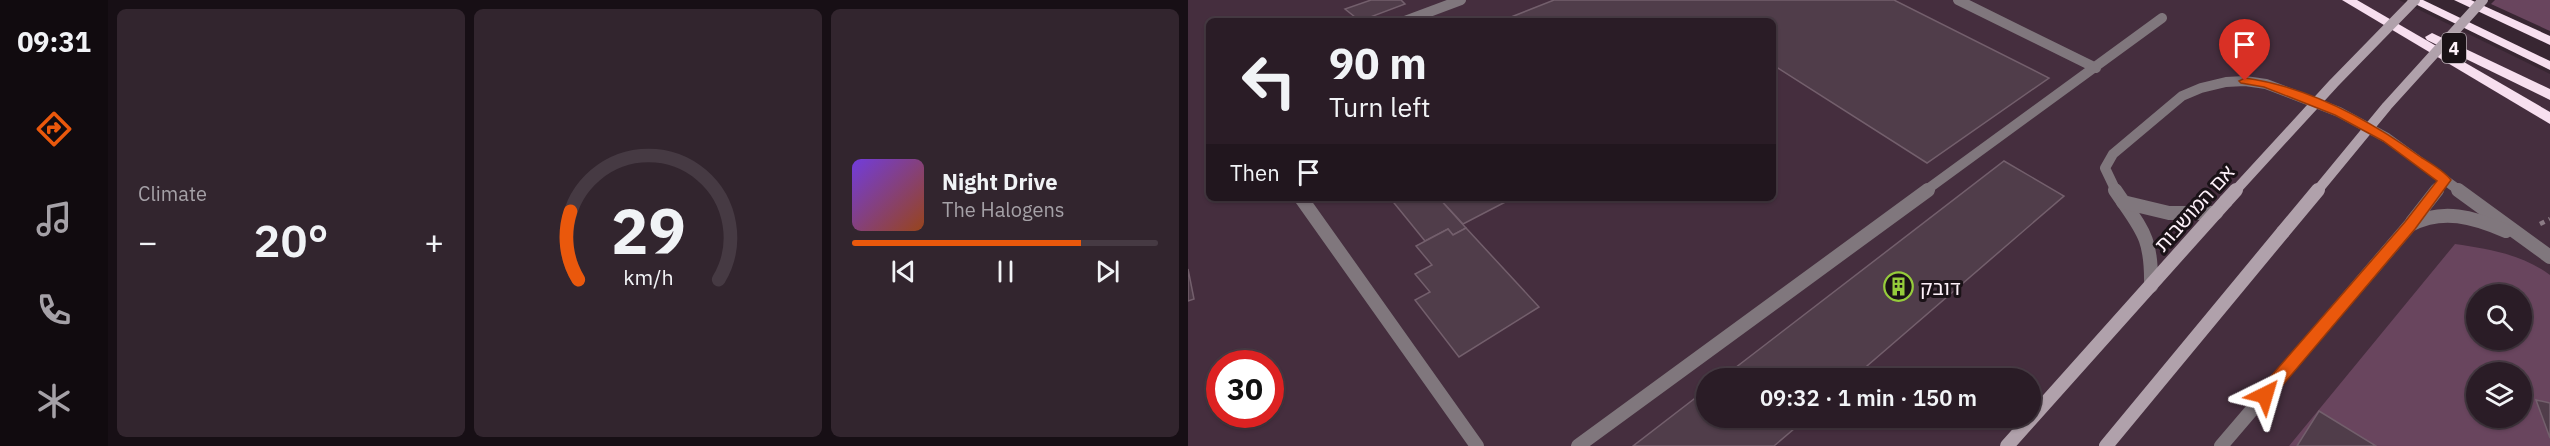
<!DOCTYPE html>
<html lang="en">
<head>
<meta charset="utf-8">
<style>
	:root { --surface:#2a1c26; --page:#32252e; --text:#f1f3f6; --muted:#a5a1a7; --line:#463a43; --accent:#ea580c }
	body { margin:0; font-family:"IBM Plex Sans","Noto Sans Hebrew",sans-serif; background:var(--page); color:var(--text); height:100vh; display:flex; flex-direction:column; font-size:22px; white-space:nowrap }
	* { box-sizing:border-box; margin:0 }
	p { font-size:20px; color:var(--muted) }
	.icon { flex:none; width:33px; height:33px; fill:none; stroke:currentColor; stroke-width:2; stroke-linecap:round; stroke-linejoin:round }
	.map { position:relative; flex:1; overflow:hidden }
	.panel { display:flex; flex-direction:column; gap:9px; padding:9px; background:#170f15; width:1080px }
	.panel>* { flex:none }
	.hud { position:absolute; left:18px; top:18px; width:570px; height:183px; border-radius:9px; box-shadow:0 2px 4px #0004,0 0 0 2px var(--line); background:#2a1c26; color:var(--text); overflow:hidden }
	.fabs { position:absolute; left:1278px; top:284px; display:grid; gap:12px }
	.fabs a { display:grid; place-items:center; width:66px; height:66px; border-radius:50%; background:var(--surface); box-shadow:0 2px 4px #0004,0 0 0 2px var(--line); font-size:30px }
	.speed { position:absolute; left:18px; top:350px; display:flex; gap:12px; font-size:30px; font-weight:700; text-align:center }
	.speed>* { display:grid; place-content:center; width:78px; height:78px; border-radius:50%; background:var(--surface); box-shadow:0 2px 4px #0004,0 0 0 2px var(--line); line-height:1 }
	.speed .limit { border:9px solid #d22; background:#fff; color:#111 }
	.pin { position:absolute; display:grid; place-items:center; width:51px; height:51px; color:#fff; margin:-62px -26px; border-radius:50% 50% 50% 0; rotate:-45deg; box-shadow:0 0 6px #0007 }
	.pin .icon { rotate:45deg }
	.me { position:absolute; width:66px; margin:-33px; rotate:40deg; stroke-linejoin:round; filter:drop-shadow(0 0 4px #0008) }
	.turn { display:flex; align-items:center; gap:21px; height:126px; padding:0 24px; font-size:27px }
	.turn .icon { width:78px; height:78px; stroke-width:2.5 }
	.turn b { display:block; font-size:42px; line-height:51px }
	.then { display:flex; align-items:center; height:57px; padding:0 24px; background:#0003; gap:12px; font-size:22px }
	.big { font-size:45px; font-weight:600; line-height:1.1 }
	.panel .card { flex:1; display:flex; flex-direction:column; justify-content:center; gap:9px; min-width:0; padding:0 21px; border-radius:9px; background:var(--page) }
	.panel .dial { align-items:center; gap:0 }
	.dial svg { height:156px; overflow:visible; fill:none; stroke:var(--line); stroke-width:7; stroke-linecap:round; text-anchor:middle }
	.dial text { fill:var(--text); stroke:none }
	.song { display:flex; align-items:center; gap:18px }
	.cover { width:72px; height:72px; border-radius:9px; background:linear-gradient(135deg,hsl(260 70% 55%),hsl(20 70% 35%)) }
	.played { height:6px; border-radius:3px; background:linear-gradient(90deg,var(--accent) 75%,var(--line) 75%) }
	.keys { display:flex; justify-content:space-around; direction:ltr }
	.heat { display:flex; justify-content:space-between; align-items:center; font-size:33px; direction:ltr }
	.panel .tiles { flex:1; display:grid; gap:9px; grid-template-columns:repeat(3,1fr) }
	.trip { position:absolute; left:508px; top:368px; width:345px; height:60px; border-radius:30px; background:var(--surface); box-shadow:0 2px 4px #0004,0 0 0 2px var(--line); font-weight:600; line-height:60px; text-align:center }
	main { display:flex; flex:1; min-height:0 }
	.tab-bar { display:flex; flex-direction:column; width:108px; justify-content:space-around; align-items:center; background:#110b0f; color:var(--muted) }
	.tab-bar .icon { width:42px; height:42px }
	.tab-bar .on { color:var(--accent) }
	.tab-bar b { font-size:27px; color:var(--text) }
	.map>svg:first-child { display:block }
	.built { fill:#452e3e; fill-rule:evenodd }
	.green { fill:#69455e; fill-rule:evenodd }
	.building { fill:#503d4a; stroke:#735f6c; stroke-width:1.5 }
	.lines { fill:none; stroke-linecap:round; stroke-linejoin:round }
	.path { stroke:#8b7b85; stroke-width:4.5; stroke-dasharray:5 5; stroke-linecap:butt }
	.lane-far1 { stroke:#80777d; stroke-width:10 }
	.lane { stroke:#80777d; stroke-width:14 }
	.street-far1 { stroke:#80777d; stroke-width:10 }
	.street { stroke:#80777d; stroke-width:14 }
	.secondary { stroke:#b0a1ab; stroke-width:14 }
	.highway { fill:#f7dfef; fill-rule:evenodd }
	.secondary-bridge-far1 { stroke:#b0a1ab; stroke-width:10 }
	.secondary-bridge { stroke:#b0a1ab; stroke-width:14 }
	.route { fill:#ea580c; stroke:#983908; stroke-width:1.5 }
	.labels { text-anchor:middle; dominant-baseline:central; stroke-width:6; stroke-linejoin:round; paint-order:stroke }
	.shield { fill:#1a1217; stroke:#b9aeb5; stroke-width:1.5 }
	.shield-label { font-size:18px; font-weight:bold; fill:#fdf1f9 }
	.street-label { font-size:20px; fill:#fdf1f9; stroke:#1a1217 }
	.poi-label { font-size:20px; fill:#fdf1f9; stroke:#1a1217; text-anchor:start }
</style>
</head>
<body>
<main>
<nav class="tab-bar">
<b>09:31</b>
<svg class="icon on" aria-label="directions" viewBox="0 0 24 24"><path d="M12 3l9 9-9 9-9-9zM9 14v-3h6M13 9l2 2-2 2"/></svg>
<svg class="icon" aria-label="music" viewBox="0 0 24 24"><path d="M9 18V5l10-2v13"/><circle cx="6" cy="18" r="3"/><circle cx="16" cy="16" r="3"/></svg>
<svg class="icon" aria-label="phone" viewBox="0 0 24 24"><path d="M5 4h4l2 5-3 2q2 4 5 5l2-3 5 2v4C11 20 4 13 5 4z"/></svg>
<svg class="icon" aria-label="climate" viewBox="0 0 24 24"><path d="M12 3v18M4 7l16 10M4 17L20 7"/></svg>
</nav>
<section class="panel">
<div class="tiles">
<div class="card"><p>Climate</p>
<div class="heat"><a>−</a><b class="big">20°</b><a>+</a></div>
</div>
<div class="card dial"><svg viewBox="0 0 100 80">
<path d="M14 69A42 42 0 1 1 86 69"/>
<path d="M14 69A42 42 0 0 1 10 34" stroke="#ea580c"/>
<text x="50" y="56" font-size="32" font-weight="700">29</text>
<text x="50" y="72" font-size="11">km/h</text>
</svg></div>
<div class="card">
<div class="song"><i class="cover"></i><div><b>Night Drive</b><p>The Halogens</p></div></div>
<div class="played"></div>
<div class="keys"><svg class="icon" aria-label="previous" viewBox="0 0 24 24"><path d="M18 5L8 12l10 7zM5 5v14"/></svg><svg class="icon" aria-label="pause" viewBox="0 0 24 24"><path d="M8 5v14M16 5v14"/></svg><svg class="icon" aria-label="next" viewBox="0 0 24 24"><path d="M6 5l10 7-10 7zM19 5v14"/></svg></div>
</div>
</div>
</section>
<div class="map">
<svg width="1362" height="446" viewBox="0 0 1362 446">
	<rect width="100%" height="100%" fill="#382632"/>
	<path class="built" d="M0,0H1211L1362,74V446H0ZM21,21H585V198H21ZM1288,294H1334V339H1288ZM32,363H82V414H32ZM1288,372H1334V417H1288ZM519,378H843V417H519Z"/>
	<g class="green">
		<path d="M1307,0H1362V31L1303,4Z"/>
		<path d="M1267,244C1300,249 1334,254 1362,275V446H1101ZM1288,294H1334V339H1288ZM1288,372H1334V417H1288Z"/>
	</g>
	<g class="building">
		<path d="M183,0H213L217,4L172,21L157,9Z"/>
		<path d="M366,0H706L861,78L739,163L585,65V21H313Z"/>
		<path d="M816,161L876,196L665,378H534Z"/>
		<path d="M202,198H251L278,228L265,235L260,229L237,241Z"/>
		<path d="M251,198H325L275,224Z"/>
		<path d="M278,228L351,307L271,357L227,300L242,292L227,274L244,265L228,246L260,229L265,235Z"/>
		<path d="M0,269L6,299L0,301Z"/>
		<path d="M519,389V417H620L586,446H445Z"/>
		<path d="M1348,400L1362,403V438Z"/>
		<path d="M1131,411L1188,446H1109Z"/>
	</g>
	<g class="lines">
		<path class="path" d="M1352,224L1362,219"/>
		<g class="lane-far1">
			<path d="M770,0L908,68"/>
			<path d="M217,21L273,0"/>
			<path d="M737,191L974,18"/>
		</g>
		<g class="lane">
			<path d="M113,198L289,446"/>
			<path d="M390,446L740,190"/>
		</g>
		<g class="street-far1">
			<path d="M928,191L917,168L925,154L994,96L1013,88L1038,82L1057,81L1078,84L1151,112L1199,138L1272,191"/>
			<path d="M1248,191L1257,180"/>
		</g>
		<g class="street">
			<path d="M927,190C954,230 964,236 963,286"/>
			<path d="M1270,190L1362,257"/>
			<path d="M935,202L981,213H1028"/>
			<path d="M1224,222L1249,190"/>
			<path d="M1033,446L1222,225C1255,208 1285,217 1318,231"/>
		</g>
		<g class="secondary">
			<path d="M819,446L1038,201"/>
			<path d="M918,446L1095,232"/>
		</g>
		<g class="highway">
			<path d="M1154,0H1169L1362,112V124Z"/>
			<path d="M1219,0H1235L1362,61V70Z"/>
			<path d="M1266,0H1283L1362,36V45Z"/>
			<path d="M1244,33L1362,89V100L1239,40L1237,37Z"/>
		</g>
		<g class="secondary-bridge-far1">
			<path d="M1047,191L1146,83L1227,0"/>
			<path d="M1129,191L1199,106L1295,0"/>
		</g>
		<g class="secondary-bridge">
			<path d="M1038,201L1048,190"/>
			<path d="M1095,232L1130,190"/>
		</g>
	</g>
	<path class="route" d="M1057,78C1121,87 1182,120 1234,158C1244,164 1256,171 1263,180L1227,229L1082,400L1077,402L1071,400L1068,395L1071,390L1217,222L1249,181L1195,141L1147,115L1076,87L1053,83L1051,81Z"/>
	<defs>
		<symbol id="building-ring" viewBox="-11 -11 22 22"><circle r="9.5" fill="#1a1217" stroke="#95cc3b" stroke-width="1.5"/><path d="M-4-6H4V6H1V3H-1V6H-4ZM-2.5-4.3h1.7v1.8h-1.7ZM.8-4.3h1.7v1.8H.8ZM-2.5-1h1.7V.8h-1.7ZM.8-1h1.7V.8H.8Z" fill="#95cc3b"/></symbol>
	</defs>
	<g fill-rule="evenodd">
		<use href="#building-ring" x="694" y="270" width="33" height="33"/>
	</g>
	<g class="labels">
		<rect class="shield" x="1254" y="33" width="24" height="30" rx="4.5"/>
		<g class="shield-label">
			<text x="1266" y="48">4</text>
		</g>
		<g class="street-label">
			<text transform="translate(1006 208) rotate(-48)">אם המושבות</text>
		</g>
		<g class="poi-label">
			<text x="732" y="287">דובק</text>
		</g>
	</g>
</svg>
<div class="fabs">
<a><svg class="icon" aria-label="search" viewBox="0 0 24 24"><circle cx="10" cy="10" r="6"/><path d="M15 15l6 6"/></svg></a>
<a><svg class="icon" aria-label="layers" viewBox="0 0 24 24"><path d="M12 4l9 5-9 5-9-5zM3 14l9 5 9-5"/></svg></a>
</div>
<div class="speed"><div class="limit">30</div></div>
<div class="pin" style="left:1057px;top:81px;background:#d93025"><svg class="icon" aria-label="arrive" viewBox="0 0 24 24"><path d="M6 21V4h12l-3 4 3 4H6"/></svg></div>
<svg class="me" style="left:1077px;top:395px" viewBox="-20 -20 40 40"><path d="M0-17L14 15 0 8-14 15z" fill="#ea580c" stroke="#fff" stroke-width="4"/></svg>
<div class="trip">09:32 · 1 min · 150 m</div>
<div class="hud">
<div class="turn"><svg class="icon" aria-label="left" viewBox="0 0 24 24"><path d="M17 20v-9H6M10 6l-5 5 5 5"/></svg><div><b>90 m</b>Turn left</div></div>
<div class="then">Then<svg class="icon" aria-label="arrive" viewBox="0 0 24 24"><path d="M6 21V4h12l-3 4 3 4H6"/></svg></div>
</div>
</div>
</main>
</body>
</html>
